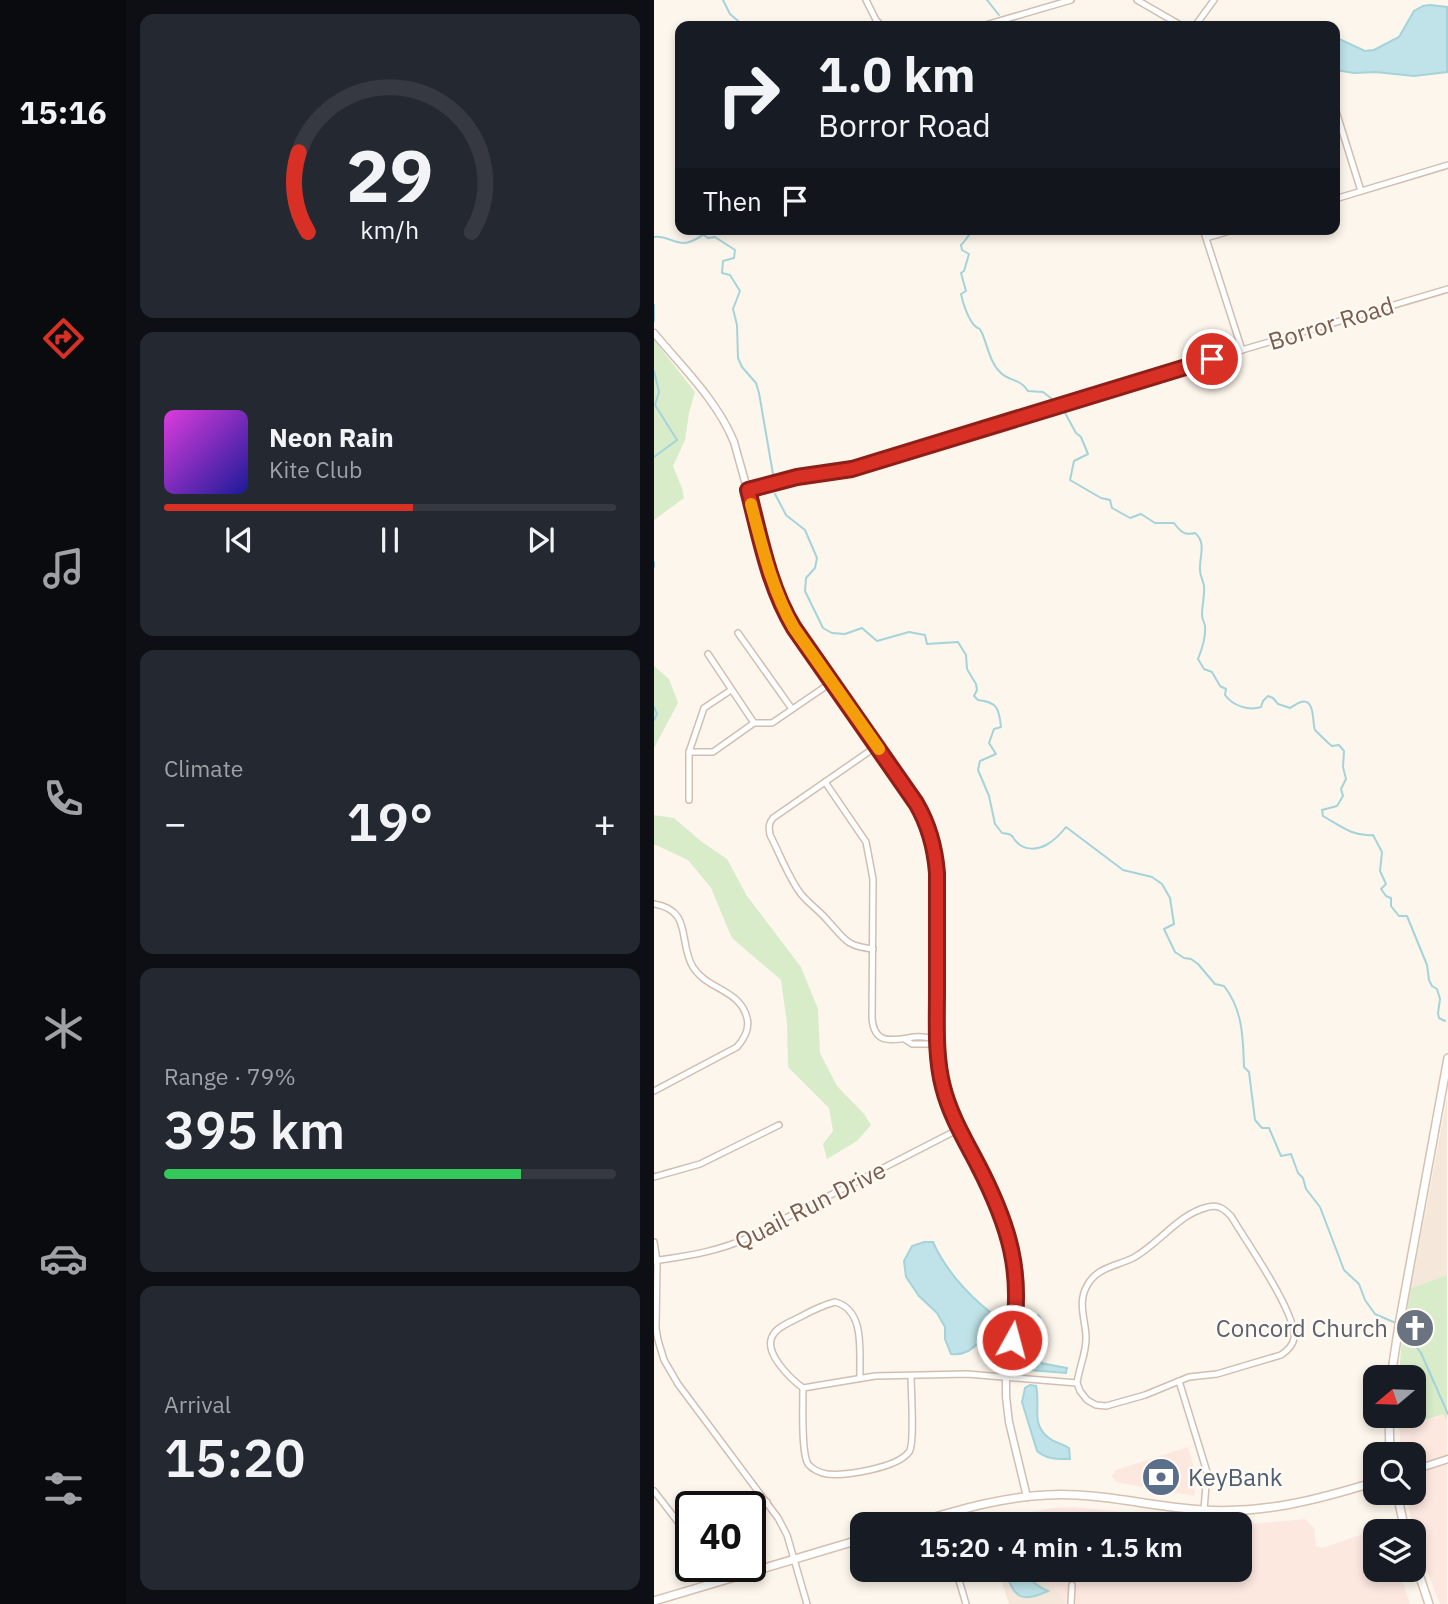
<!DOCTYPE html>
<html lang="en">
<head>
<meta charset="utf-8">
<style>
	:root { --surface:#171b24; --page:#242831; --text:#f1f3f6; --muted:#9ea1a6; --line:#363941; --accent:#d93025 }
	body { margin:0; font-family:"IBM Plex Sans",sans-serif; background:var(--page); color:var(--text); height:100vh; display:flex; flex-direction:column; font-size:26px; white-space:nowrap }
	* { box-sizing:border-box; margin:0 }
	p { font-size:23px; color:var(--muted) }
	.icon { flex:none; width:38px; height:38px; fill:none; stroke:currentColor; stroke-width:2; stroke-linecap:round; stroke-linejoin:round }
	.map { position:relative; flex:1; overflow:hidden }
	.drawer { display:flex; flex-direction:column; gap:14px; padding:14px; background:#0d0f14; width:528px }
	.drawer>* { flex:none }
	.top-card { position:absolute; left:21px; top:21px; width:665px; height:214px; border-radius:14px; box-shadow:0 4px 10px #0003; background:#171b24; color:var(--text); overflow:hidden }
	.needle { width:46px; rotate:251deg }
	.controls { position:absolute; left:709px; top:1365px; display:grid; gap:14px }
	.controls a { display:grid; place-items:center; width:63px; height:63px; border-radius:14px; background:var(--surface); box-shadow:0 4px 10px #0003; font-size:35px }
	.speed { position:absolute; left:21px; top:1491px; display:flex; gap:14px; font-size:35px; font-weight:700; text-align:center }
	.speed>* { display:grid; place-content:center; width:91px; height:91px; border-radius:50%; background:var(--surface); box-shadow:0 4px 10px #0003; line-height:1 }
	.speed .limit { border:4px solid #111; border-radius:10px; background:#fff; color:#111 }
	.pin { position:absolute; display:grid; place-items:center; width:60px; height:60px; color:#fff; margin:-30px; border:4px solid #fff; border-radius:50%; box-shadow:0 2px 7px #0007 }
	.me { position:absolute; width:77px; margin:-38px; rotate:7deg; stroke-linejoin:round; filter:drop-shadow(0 0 5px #0008) }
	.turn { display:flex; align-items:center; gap:24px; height:147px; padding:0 28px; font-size:32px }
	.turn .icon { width:91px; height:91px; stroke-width:2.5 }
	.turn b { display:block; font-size:49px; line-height:60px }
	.then { display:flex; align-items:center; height:66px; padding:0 28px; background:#0003; gap:14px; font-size:26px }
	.big { font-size:52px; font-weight:600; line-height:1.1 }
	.drawer .widget { flex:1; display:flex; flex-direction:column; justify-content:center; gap:10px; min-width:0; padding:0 24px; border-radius:14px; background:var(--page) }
	.drawer .dial { align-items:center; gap:0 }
	.dial svg { height:182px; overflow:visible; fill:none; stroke:var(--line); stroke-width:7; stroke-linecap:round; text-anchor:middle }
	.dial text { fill:var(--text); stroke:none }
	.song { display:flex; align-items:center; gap:21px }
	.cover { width:84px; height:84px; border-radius:10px; background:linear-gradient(135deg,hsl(300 70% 55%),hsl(240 70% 35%)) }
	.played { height:7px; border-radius:4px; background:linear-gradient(90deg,var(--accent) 55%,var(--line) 55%) }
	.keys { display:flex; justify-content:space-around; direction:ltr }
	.heat { display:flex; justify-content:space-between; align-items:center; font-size:38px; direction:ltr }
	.charge { height:10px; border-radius:5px; background:linear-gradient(90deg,#34c759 79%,var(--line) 0) }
	.trip { position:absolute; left:196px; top:1512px; width:402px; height:70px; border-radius:14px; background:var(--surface); box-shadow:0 4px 10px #0003; font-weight:600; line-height:70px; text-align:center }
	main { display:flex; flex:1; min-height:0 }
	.tabs { display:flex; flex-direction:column; width:126px; justify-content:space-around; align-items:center; background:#090b0e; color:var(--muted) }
	.tabs .icon { width:49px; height:49px }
	.tabs .active { color:var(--accent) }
	.tabs b { font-size:32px; color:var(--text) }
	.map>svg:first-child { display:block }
	.residential { fill:#f5e8da }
	.commercial { fill:#fde8e0 }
	.green { fill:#d8ecc9 }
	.water { fill:#bfe3e8; stroke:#a5d3da; stroke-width:2 }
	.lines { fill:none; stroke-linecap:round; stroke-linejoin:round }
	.stream { stroke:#a5d3da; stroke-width:2 }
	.minor-casing { stroke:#d1beb0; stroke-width:8 }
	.tertiary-casing { stroke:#d1beb0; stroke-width:9 }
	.secondary-casing { stroke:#d6c0b0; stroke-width:10 }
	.minor { stroke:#fff; stroke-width:5 }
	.tertiary { stroke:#fff; stroke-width:6 }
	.secondary { stroke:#fff; stroke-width:7 }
	.route-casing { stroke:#8d1f18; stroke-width:18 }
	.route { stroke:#d93025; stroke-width:12 }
	.slow { stroke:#f59e0b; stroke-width:12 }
	.labels { text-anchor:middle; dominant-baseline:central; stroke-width:5; stroke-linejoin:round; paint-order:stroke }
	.street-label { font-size:24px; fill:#7a5c4d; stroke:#fffaf3 }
	.worship-label { font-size:24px; fill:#5b616d; stroke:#fffaf3; text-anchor:end }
	.service-label { font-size:24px; fill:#4e5e75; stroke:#fffaf3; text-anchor:start }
</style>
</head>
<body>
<main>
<nav class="tabs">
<b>15:16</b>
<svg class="icon active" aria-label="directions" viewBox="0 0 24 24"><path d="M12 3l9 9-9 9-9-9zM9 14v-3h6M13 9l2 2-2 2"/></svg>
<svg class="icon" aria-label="music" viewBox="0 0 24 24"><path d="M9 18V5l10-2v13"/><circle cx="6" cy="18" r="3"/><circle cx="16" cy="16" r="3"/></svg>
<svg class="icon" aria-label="phone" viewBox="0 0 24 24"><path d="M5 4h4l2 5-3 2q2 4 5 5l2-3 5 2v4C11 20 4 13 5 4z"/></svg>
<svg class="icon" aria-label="climate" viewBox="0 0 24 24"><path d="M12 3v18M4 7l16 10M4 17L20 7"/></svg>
<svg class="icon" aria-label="car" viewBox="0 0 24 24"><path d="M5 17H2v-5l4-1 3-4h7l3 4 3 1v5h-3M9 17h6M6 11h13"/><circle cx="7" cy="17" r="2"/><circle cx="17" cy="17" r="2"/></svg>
<svg class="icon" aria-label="filters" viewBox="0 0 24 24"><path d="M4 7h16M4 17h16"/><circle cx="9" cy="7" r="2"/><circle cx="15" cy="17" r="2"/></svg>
</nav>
<section class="drawer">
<div class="widget dial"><svg viewBox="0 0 100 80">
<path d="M14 69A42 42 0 1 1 86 69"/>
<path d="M14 69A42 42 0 0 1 10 34" stroke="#d93025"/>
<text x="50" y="56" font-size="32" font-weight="700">29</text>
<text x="50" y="72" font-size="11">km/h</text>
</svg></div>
<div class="widget">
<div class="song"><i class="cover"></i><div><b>Neon Rain</b><p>Kite Club</p></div></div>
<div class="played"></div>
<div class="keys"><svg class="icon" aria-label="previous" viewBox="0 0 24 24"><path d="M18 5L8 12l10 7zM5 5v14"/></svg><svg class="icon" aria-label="pause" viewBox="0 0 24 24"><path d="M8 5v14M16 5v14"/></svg><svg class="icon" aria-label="next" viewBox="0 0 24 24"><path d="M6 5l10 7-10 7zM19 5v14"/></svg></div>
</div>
<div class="widget"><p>Climate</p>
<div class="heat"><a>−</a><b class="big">19°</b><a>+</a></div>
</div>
<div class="widget"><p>Range · 79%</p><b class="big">395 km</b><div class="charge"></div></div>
<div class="widget"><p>Arrival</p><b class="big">15:20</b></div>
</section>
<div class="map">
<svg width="794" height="1604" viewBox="0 0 794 1604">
	<rect width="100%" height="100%" fill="#fdf6ec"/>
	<g class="residential">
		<path d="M793,1098V1275L757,1288Z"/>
		<path d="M377,1512L378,1524H330L328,1518Z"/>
		<path d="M344,1570H383L384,1575L402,1590L413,1604H355Z"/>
	</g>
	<g class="commercial">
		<path d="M790,1414L793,1420V1604H786L762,1543L752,1493H760V1454H748L745,1429Z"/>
		<path d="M534,1447L542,1475L540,1496L462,1482L458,1476L462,1470Z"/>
		<path d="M419,1507L487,1514L548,1524H378L377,1512L400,1508Z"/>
		<path d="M651,1519L660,1528L662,1546L668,1548L730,1527L732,1531H721V1570H745L756,1604H413L402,1590L384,1575L383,1570H586V1525Z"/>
	</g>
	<g class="green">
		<path d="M0,340L41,392L35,413L31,440L19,466L28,488L30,498L0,520Z"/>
		<path d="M0,666L15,679L24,703L0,748Z"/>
		<path d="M0,815L20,818L48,842L73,859L93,896L147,967L164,1009L166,1053L183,1086L210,1114L217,1125L203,1141L173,1159L169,1144L179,1131L175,1108L134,1067L133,1023L127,980L78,938L57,888L34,860L2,845H0Z"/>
		<path d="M793,1275V1420L789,1414L745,1429L743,1416H760V1377H745L748,1336L757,1288Z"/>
	</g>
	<g class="water">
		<path d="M776,5L793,7V72L760,76L721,72L700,73L681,70V37L711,51L720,50L745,37L760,11L769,6Z"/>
		<path d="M270,1242H279C291,1269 313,1294 336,1312C335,1333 320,1357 297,1354L291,1339V1327L283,1313L265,1296L252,1277L250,1261L258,1246Z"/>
		<path d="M384,1315L386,1318L384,1355L387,1363L413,1368L412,1373L376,1370C365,1349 382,1338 378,1318Z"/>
		<path d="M376,1385L382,1386C387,1405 376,1424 395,1438C401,1443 408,1443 415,1448L416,1459C404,1459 393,1460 383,1451L368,1402L371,1388Z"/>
		<path d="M351,1570H371C376,1581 383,1586 394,1591C366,1604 360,1597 351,1570Z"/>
	</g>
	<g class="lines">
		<g class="stream">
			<path d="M69,0L76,14L90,26"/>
			<path d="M333,0L345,15"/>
			<path d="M322,229C315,233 313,239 307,245L308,250L315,254L310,271L307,273L312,291L307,294C309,304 314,318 320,325C327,332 323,324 328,333C334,347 336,363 347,373C355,381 367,379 374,391L389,392L402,402"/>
			<path d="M50,235L54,238L61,237L81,250L80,258L69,261L68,273L76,275L86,291L79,309L83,325L84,358L88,367L102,383L105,393L119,474"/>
			<path d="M0,237C11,235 19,243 30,243C40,242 49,235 57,229"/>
			<path d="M0,305V321"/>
			<path d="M0,371L5,392L1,405L23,440L0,457"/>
			<path d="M410,411L422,433L427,437L434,454L420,461L416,480L447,498L456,500L458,508L476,518L487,514L501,523H520C526,531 530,536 541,533C553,543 545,557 546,570C546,576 549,580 550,586C551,595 548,605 548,615C548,618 550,622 551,626C552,636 548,649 544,659L550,669L558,672L566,686L572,689L571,695C579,706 595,711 607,707L609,701L614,696L619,698L624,704L636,708C640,706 643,703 647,702C662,698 658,725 661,730C662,731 675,744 678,746L685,745L690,751L689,767L692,779L687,789L689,796L683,806L668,810L669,816C685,825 699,837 719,835L728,852L726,871L732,884L727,889L732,896L737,898V906L745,916H753L773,965L775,980L778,986L783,989L786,999L784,1013L785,1018L791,1021"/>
			<path d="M121,494L132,515L151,530L163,558L161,568L152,578L151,591L169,628L178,633L191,634L208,628L223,641L255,632L271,635L273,644L304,642L312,655L313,669L322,684L323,690L320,696L324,700C343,702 345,708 347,727L340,729L335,743L342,754L326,761L324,770L335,796L341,824L348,833C362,834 357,839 366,845C384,856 402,840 412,827L469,870L498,877L508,884L516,898L520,924L510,929L521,952L530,958L537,959L544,964L561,984L570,986C589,1010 589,1038 590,1067L595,1072L601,1120L608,1128H615L627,1156L637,1154L644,1173L649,1178L652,1189L666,1207L690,1270L705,1284L711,1300L721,1314L744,1324"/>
			<path d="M0,562V567"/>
			<path d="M0,707L3,714L0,720"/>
			<path d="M749,1325L751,1326L755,1337L767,1353L794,1414"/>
		</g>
		<defs>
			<g id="minor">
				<path d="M212,0L222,20L228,26"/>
				<path d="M483,0L528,26"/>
				<path d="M328,26L417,0"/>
				<path d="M541,26L560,0"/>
				<path d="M681,108L707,191"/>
				<path d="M681,199L794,165"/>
				<path d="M549,229L588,350"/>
				<path d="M552,238L582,229"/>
				<path d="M94,490L143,477L198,469L588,350L794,289"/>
				<path d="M84,633L138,709"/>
				<path d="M54,654L100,723"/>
				<path d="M35,752H59L100,723H118L178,682"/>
				<path d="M171,782L212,842L219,879L218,1018C220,1046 239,1040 260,1037C268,1036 276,1038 283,1038"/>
				<path d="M35,800V752L50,708L77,690"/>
				<path d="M0,904C39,910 24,943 39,967C53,990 86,989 93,1018C96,1029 90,1039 83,1047L0,1091"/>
				<path d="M219,949C191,946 191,939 174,921C166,911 155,904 147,894C134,877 126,854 116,835C115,828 114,824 119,818L223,746"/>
				<path d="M252,1040L258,1044H283"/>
				<path d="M0,1177L46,1164L125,1125"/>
				<path d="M0,1242L3,1261L2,1329L4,1340L10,1360L24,1384L124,1518L133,1535L153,1604"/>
				<path d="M0,1261C31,1256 62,1252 91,1239L305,1129"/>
				<path d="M525,1381L553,1472L550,1510"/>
				<path d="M149,1388L221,1376L313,1374L423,1383L426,1391L433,1400L442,1405L452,1406L491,1395L535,1377L563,1374L627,1355C633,1351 639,1346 640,1338C643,1313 591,1240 577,1216C570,1209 564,1204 554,1207C524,1214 505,1244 479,1258C463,1266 444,1267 434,1284C423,1301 431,1318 432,1336C433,1352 425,1367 423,1383"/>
				<path d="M149,1388C149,1403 147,1453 154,1464C158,1469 166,1473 173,1474C192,1476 243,1468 255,1452C261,1444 257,1390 257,1376"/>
				<path d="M149,1388C137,1379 108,1352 119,1335C124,1326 137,1322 146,1317C157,1311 169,1305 181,1302C212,1310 205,1353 206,1378"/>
				<path d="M0,1491L24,1522L37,1528"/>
				<path d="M96,1513L113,1502"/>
				<path d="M302,1570L312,1604"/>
				<path d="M417,1604L418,1585"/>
			</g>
			<g id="tertiary">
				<path d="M0,333C28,367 63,400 80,442L121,588L128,608L140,628L262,803C275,825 281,848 283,873L284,1060L290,1091L298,1113L349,1217L359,1257L362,1305L352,1377V1397L355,1422L373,1497"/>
				<path d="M760,1470L794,1459"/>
			</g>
			<g id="secondary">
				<path d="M737,1377L745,1325L794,1058"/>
				<path d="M735,1416L736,1454"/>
				<path d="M743,1493L751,1531"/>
				<path d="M257,1524C302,1511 346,1497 393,1495C446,1492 496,1507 548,1510C609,1514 663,1500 721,1482"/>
				<path d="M760,1559L775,1604"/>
				<path d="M0,1601L208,1539"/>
			</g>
		</defs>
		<use href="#minor" class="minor-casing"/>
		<use href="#tertiary" class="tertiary-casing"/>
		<use href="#secondary" class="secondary-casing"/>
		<use href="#minor" class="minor"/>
		<use href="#tertiary" class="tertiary"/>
		<use href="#secondary" class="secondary"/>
	</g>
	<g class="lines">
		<defs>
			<path id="route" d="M358,1340C370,1273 355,1225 324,1165C311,1140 296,1115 289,1087C281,1056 283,1023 283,991C283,952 283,913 283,873C281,848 275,825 262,803L140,628C115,587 106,537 94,490L143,477L198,469L558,359"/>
		</defs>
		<use href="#route" class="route-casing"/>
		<use href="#route" class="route"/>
		<path class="slow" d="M97,504C108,546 118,590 140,628L225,749"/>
	</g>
	<defs>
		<symbol id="church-disc" viewBox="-11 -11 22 22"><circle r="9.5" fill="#6b7280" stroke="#fffaf3"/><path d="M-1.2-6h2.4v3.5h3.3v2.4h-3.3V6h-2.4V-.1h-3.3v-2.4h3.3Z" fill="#fff"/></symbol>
		<symbol id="bank-disc" viewBox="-11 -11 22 22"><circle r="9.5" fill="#5c6f8a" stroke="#fffaf3"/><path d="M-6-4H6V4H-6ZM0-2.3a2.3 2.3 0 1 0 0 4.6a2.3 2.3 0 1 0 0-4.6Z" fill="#fff"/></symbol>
	</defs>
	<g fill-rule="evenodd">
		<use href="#church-disc" x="739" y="1306" width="44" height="44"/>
		<use href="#bank-disc" x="485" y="1455" width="44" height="44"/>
	</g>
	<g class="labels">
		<g class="street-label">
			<text transform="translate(677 323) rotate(-17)">Borror Road</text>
			<text transform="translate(156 1205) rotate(-27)">Quail Run Drive</text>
		</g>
		<g class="worship-label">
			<text x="734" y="1328">Concord Church</text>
		</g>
		<g class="service-label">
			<text x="534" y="1477">KeyBank</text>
		</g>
	</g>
</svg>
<div class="controls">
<a><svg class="needle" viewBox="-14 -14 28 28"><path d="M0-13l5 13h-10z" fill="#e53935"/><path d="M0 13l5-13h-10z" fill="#9ea1a6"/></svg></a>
<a><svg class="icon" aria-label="search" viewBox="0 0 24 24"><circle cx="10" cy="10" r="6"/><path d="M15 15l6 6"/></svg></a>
<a><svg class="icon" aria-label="layers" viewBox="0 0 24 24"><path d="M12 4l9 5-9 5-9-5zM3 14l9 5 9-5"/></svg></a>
</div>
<div class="speed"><div class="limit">40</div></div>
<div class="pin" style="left:558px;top:359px;background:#d93025"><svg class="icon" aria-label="arrive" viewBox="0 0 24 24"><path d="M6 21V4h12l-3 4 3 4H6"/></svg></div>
<svg class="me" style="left:358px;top:1340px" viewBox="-20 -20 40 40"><circle r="17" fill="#d93025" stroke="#fff" stroke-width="3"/><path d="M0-11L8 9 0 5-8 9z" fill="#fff"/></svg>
<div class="trip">15:20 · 4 min · 1.5 km</div>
<div class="top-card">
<div class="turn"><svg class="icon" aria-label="right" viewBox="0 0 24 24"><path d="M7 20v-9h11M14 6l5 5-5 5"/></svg><div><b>1.0 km</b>Borror Road</div></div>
<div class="then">Then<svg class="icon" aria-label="arrive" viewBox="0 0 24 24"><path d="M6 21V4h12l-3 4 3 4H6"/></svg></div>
</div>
</div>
</main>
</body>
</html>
